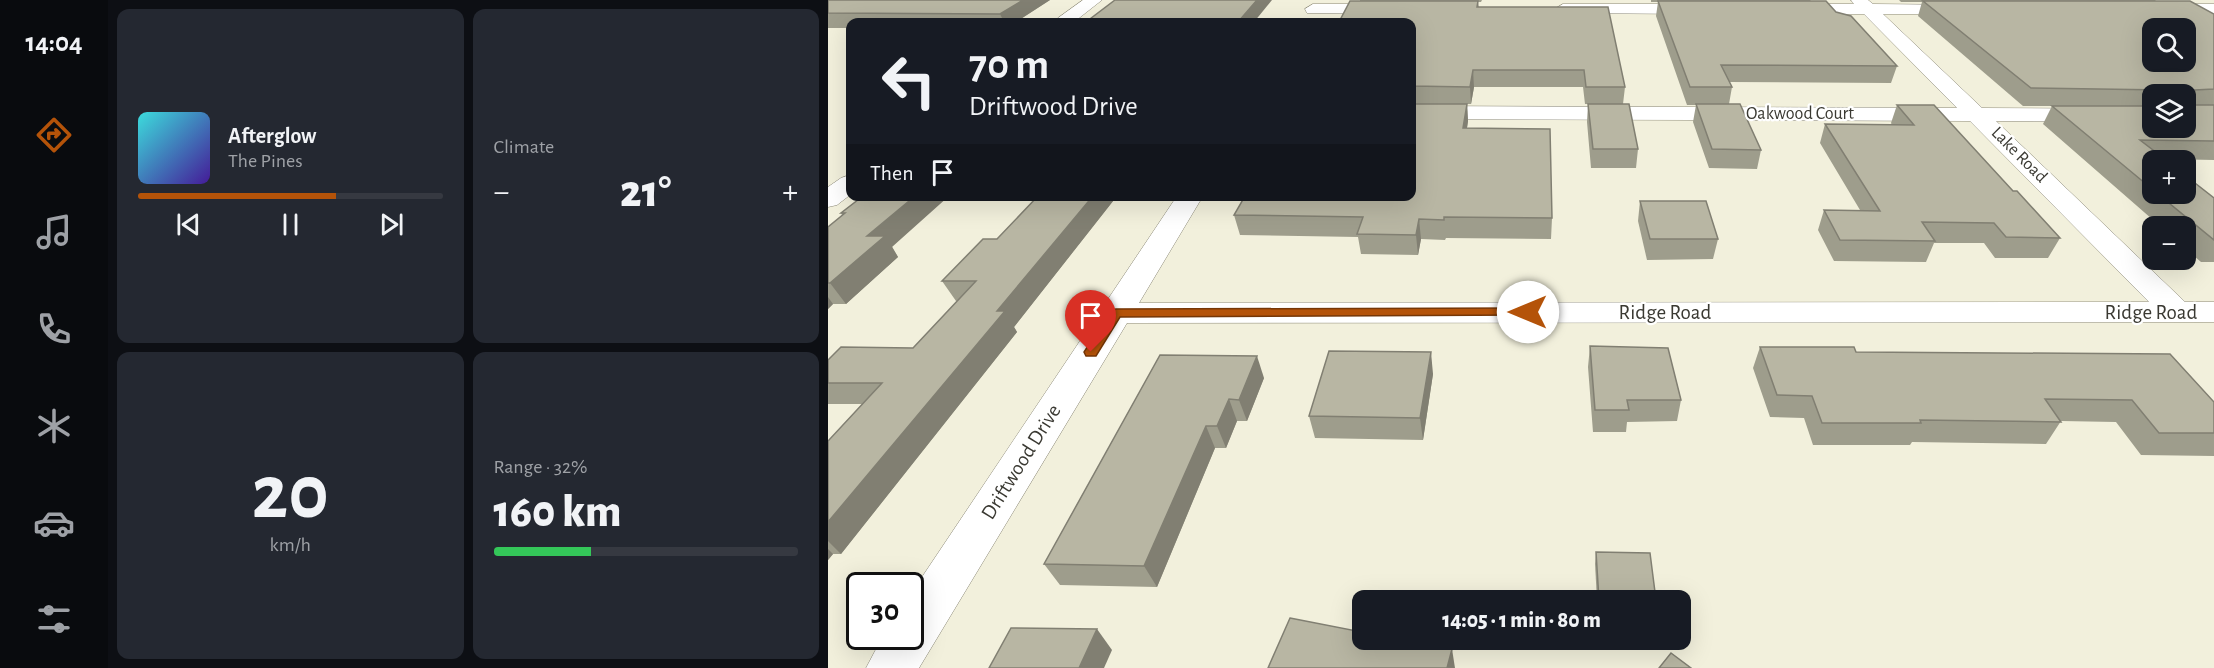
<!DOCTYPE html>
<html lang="en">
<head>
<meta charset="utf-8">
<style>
	:root { --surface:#171b24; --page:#242831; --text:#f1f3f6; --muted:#9ea1a6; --line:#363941; --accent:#b45309 }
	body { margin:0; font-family:"Alegreya Sans",sans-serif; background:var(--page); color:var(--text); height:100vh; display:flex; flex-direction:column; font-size:22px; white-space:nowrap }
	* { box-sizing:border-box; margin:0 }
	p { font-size:20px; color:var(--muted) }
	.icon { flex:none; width:33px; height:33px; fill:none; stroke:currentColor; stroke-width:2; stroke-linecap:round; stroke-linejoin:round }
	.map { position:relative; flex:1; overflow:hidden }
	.sheet { display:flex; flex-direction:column; gap:9px; padding:9px; background:#0d0f14; width:720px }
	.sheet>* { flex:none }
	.guide { position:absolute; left:18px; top:18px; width:570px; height:183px; border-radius:12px; box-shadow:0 6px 24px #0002; background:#171b24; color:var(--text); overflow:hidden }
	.controls { position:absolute; left:1314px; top:18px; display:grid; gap:12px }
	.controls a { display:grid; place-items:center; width:54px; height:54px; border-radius:12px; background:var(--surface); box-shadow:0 6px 24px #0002; font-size:30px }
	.speed { position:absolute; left:18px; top:572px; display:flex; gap:12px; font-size:30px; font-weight:700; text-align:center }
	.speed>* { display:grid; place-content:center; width:78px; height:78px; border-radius:50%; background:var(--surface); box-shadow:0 6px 24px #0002; line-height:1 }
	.speed .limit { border:3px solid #111; border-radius:9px; background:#fff; color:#111 }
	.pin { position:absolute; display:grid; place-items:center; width:51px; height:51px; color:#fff; margin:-62px -26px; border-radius:50% 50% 50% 0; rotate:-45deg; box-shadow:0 0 6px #0007 }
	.pin .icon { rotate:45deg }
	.me { position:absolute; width:66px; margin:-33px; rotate:270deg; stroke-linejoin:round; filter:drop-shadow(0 0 4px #0008) }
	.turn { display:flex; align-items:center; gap:21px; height:126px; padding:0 24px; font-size:27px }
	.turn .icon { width:78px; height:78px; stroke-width:2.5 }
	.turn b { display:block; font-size:42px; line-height:51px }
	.then { display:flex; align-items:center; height:57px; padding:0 24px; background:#0003; gap:12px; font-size:22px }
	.big { font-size:45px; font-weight:800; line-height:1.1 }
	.sheet .widget { flex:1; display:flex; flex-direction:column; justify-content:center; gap:9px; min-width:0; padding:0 21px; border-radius:12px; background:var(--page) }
	.sheet .dial { align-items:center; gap:0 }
	.dial b { font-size:78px; line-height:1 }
	.song { display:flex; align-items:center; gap:18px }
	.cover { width:72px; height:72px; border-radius:9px; background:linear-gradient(135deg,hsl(180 70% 55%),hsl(260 70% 35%)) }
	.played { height:6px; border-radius:3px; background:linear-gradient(90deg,var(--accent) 65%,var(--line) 65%) }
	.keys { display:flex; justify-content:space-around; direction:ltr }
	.heat { display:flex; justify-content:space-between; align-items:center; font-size:33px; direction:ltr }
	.charge { height:9px; border-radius:4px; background:linear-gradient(90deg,#34c759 32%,var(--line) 0) }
	.sheet .tiles { flex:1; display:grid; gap:9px; grid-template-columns:repeat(2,1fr) }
	.trip { position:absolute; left:524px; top:590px; width:339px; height:60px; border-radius:12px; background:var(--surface); box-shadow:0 6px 24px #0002; font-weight:800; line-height:60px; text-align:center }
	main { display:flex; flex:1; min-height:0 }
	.tabs { display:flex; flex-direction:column; width:108px; justify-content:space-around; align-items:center; background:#090b0e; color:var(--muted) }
	.tabs .icon { width:42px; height:42px }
	.tabs .active { color:var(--accent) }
	.tabs b { font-size:27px; color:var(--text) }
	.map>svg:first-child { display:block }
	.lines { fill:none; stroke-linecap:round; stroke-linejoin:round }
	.street-casing { stroke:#8a8776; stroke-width:1 }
	.street { fill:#fff; fill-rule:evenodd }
	.wall { fill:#9e9d8c; fill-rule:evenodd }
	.shaded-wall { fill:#817f72 }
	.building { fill:#b8b6a3; stroke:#817f72; stroke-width:1.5; fill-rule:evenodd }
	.route { fill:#b45309; stroke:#753606; stroke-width:1.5 }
	.labels { text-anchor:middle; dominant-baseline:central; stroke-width:4.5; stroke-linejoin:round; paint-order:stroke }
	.far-street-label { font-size:18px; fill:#3a3932; stroke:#fff }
	.street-label { font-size:21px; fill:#3a3932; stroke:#fff }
</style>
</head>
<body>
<main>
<nav class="tabs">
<b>14:04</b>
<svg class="icon active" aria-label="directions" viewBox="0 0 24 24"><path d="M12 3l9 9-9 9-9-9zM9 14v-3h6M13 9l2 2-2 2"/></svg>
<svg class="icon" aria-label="music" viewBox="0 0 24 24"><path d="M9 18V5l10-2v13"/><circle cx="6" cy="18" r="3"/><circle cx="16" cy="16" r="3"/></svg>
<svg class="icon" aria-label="phone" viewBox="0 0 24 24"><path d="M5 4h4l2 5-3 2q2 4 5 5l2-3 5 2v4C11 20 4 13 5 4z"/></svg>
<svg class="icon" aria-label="climate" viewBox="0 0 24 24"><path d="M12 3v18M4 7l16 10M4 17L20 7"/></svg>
<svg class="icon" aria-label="car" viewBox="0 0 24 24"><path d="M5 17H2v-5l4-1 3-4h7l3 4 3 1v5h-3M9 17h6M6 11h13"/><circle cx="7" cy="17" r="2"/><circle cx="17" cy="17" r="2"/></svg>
<svg class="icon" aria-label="filters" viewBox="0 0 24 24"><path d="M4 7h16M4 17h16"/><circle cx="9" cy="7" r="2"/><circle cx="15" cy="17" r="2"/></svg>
</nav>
<section class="sheet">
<div class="tiles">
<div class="widget">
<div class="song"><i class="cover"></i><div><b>Afterglow</b><p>The Pines</p></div></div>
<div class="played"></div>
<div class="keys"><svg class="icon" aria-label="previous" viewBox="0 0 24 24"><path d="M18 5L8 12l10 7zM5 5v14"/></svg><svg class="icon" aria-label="pause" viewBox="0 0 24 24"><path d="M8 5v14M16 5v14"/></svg><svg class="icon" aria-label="next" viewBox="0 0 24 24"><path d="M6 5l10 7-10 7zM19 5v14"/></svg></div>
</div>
<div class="widget"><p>Climate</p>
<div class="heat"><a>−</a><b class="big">21°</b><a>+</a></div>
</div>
<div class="widget dial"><b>20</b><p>km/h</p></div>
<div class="widget"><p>Range · 32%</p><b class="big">160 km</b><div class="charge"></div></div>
</div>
</section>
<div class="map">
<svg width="1386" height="668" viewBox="0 0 1386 668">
	<rect width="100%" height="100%" fill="#f2f0dc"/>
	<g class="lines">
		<defs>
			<g id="street">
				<path d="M255,0H274L246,22H228L230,18Z"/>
				<path d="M1023,0H1040L1045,4L1143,5L1145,9L1137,14H1055L1154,108L1324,109V122L1168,121L1357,302H1386V322L299,323L91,668H38L55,636H82V595L349,196H375L311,303L1321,302L1142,121L584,119V106L1129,108L1036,14H960L952,9L960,4H1026Z"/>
				<path d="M485,4H564L572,9L564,14L479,13L477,9Z"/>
				<path d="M735,4H873L881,9L873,14L729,13L727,9Z"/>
				<path d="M1332,4H1386V14L1326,13L1324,9Z"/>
				<path d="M22,175V195L9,205L0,207V187L13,178Z"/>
			</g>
		</defs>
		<use href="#street" class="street-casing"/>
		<use href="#street" class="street"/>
	</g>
	<g class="wall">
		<path d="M0,0H222L188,22H22V28H0Z"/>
		<path d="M532,0H654L653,2H650L651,7L797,87L795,104L810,149L808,168H763L759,122L760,104H757L755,87H646L643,104H639L640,121L639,128L724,218L723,239L618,238L617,240L593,239L590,255L533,254L530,237L412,235L406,215L584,196V22L532,1Z"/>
		<path d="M823,0H983L982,1L1008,12L1069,66L1063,83L901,82L904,87L901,104L933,150L929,169L881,168L865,122L868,105H859L828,16L830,2H823Z"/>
		<path d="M1071,0H1328L1327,1L1386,14V160L1337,159L1324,160V194H1358L1386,198V262H1373L1358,249V226H1332L1215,124L1224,106H1195L1090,16L1094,2H1073ZM1324,94H1358L1324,128Z"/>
		<path d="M1069,105L1185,191L1232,238L1220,258H1167L1156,243H1106L1098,262L1006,261L990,230L996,210H1032L992,143L997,124L1064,125L1063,123Z"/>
		<path d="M35,196L70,257L18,304H5L0,309V227L14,215L13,213Z"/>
		<path d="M210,196H289L186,327L189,332L13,554H5L0,560V441L34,404H0V360L85,348L129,301H128L114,281L169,239Z"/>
		<path d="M812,201L890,239L885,259L819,260L810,221Z"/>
		<path d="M762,346L853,400L849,421L799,422L798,432H765L760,367Z"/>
		<path d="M932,347L1028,352L1386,402V456L1313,455L1288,422L1233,421L1218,444L1084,442L1082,445H985L976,418L942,417L925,368Z"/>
		<path d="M332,355L436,378L419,421H409L398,448H387L329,587L232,585L216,564Z"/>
		<path d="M605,374L595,440L487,438L481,416Z"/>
		<path d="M768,552L828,600H769L767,564Z"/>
	</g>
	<g class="shaded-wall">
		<path d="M195,0H222L188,22H176L172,14Z"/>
		<path d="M429,0H444L426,22H410Z"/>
		<path d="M645,70L646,87L643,104L642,87Z"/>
		<path d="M639,104L640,121L636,147L635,128Z"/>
		<path d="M87,196H121L64,247L70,257L18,304L2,283L39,236Z"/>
		<path d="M265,196H289L186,327L189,332L13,554L0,541V522L169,311Z"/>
		<path d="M591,219L593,239L590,255L588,235Z"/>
		<path d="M0,297L5,304L0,309Z"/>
		<path d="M603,352L605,374L595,440L592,418Z"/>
		<path d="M429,356L436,378L419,421L411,400Z"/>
		<path d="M401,399L409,421L398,448L389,426Z"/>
		<path d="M378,426L387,448L329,587L316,566Z"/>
		<path d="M0,549L5,554L0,560Z"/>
		<path d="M269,629L284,650L276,668H251Z"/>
		<path d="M624,649L627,668H619Z"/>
	</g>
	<g class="building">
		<path d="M0,0H195L172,14L0,13Z"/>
		<path d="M287,0H429L410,22H258Z"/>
		<path d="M522,1H650L649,7H780L797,87H758L756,70H645L642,87L584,86V22H511Z"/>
		<path d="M830,1H998L1008,12L1023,16L1069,66L893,65L904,87H862Z"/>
		<path d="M1095,1H1362L1386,14V89L1367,90V105H1386V141L1312,140L1338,160H1324V189L1224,106H1324V128H1358V94H1336V90L1203,88ZM1324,28H1358V62H1324Z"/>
		<path d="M584,104H639L635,128L722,129L724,218L616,217V220L591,219L588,235L529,234L535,217L406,215L417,196H584Z"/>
		<path d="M760,104H801L810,149H765Z"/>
		<path d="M868,104H912L933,150L884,149Z"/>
		<path d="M1069,105H1106L1185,191H1189L1232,238L1178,237L1166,223L1094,222L1107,241L1012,240L996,210L1052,211L997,124L1086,125Z"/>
		<path d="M1358,176L1386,198V240L1330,194H1358Z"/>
		<path d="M35,196H87L39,236H57L2,283H0V227L17,213H13Z"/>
		<path d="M210,196H265L169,311H177L0,522V441L54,383H0V360L13,347L85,348L148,281H114L155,239H169Z"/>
		<path d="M812,201H878L890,239H822Z"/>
		<path d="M762,346L840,348L853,400H799L801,410H767Z"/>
		<path d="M932,347H1026L1028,352L1342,354L1386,402V433H1331L1304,400L1217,399L1233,422L1092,420L1093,423H994L984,396L949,395Z"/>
		<path d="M501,351L603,352L592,418L481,416Z"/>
		<path d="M332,355L429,356L411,400L401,399L389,426H378L316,566L216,564Z"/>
		<path d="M768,552L822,553L828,600H771Z"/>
		<path d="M462,618L534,632V639H573L624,649L619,668H440Z"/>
		<path d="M183,628L269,629L251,668H161Z"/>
		<path d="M843,653L863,668H831Z"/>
	</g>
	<path class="route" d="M700,308L704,309L706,312L704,315L292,317L268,356H258L256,352L283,310L288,309Z"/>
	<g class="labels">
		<g class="far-street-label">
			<text x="972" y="114">Oakwood Court</text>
			<text transform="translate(1191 155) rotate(45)">Lake Road</text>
		</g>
		<g class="street-label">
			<text x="837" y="312">Ridge Road</text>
			<text x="1323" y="312">Ridge Road</text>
			<text transform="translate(193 462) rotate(-58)">Driftwood Drive</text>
		</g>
	</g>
</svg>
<div class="controls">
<a><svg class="icon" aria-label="search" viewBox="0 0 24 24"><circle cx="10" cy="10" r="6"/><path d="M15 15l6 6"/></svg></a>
<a><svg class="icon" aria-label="layers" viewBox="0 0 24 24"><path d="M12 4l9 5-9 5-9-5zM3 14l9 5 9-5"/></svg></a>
<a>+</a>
<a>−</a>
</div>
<div class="speed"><div class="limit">30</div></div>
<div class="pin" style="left:263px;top:352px;background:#d93025"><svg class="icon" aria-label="arrive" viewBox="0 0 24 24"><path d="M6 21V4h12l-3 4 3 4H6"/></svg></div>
<svg class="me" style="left:700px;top:312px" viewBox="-20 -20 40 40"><circle r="19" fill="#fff"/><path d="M0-13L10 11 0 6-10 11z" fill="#b45309"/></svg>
<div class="trip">14:05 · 1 min · 80 m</div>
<div class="guide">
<div class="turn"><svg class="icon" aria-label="left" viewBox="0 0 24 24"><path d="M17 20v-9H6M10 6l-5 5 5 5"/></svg><div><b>70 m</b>Driftwood Drive</div></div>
<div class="then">Then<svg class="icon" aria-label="arrive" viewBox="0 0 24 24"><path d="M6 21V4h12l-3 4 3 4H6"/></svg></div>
</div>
</div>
</main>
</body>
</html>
